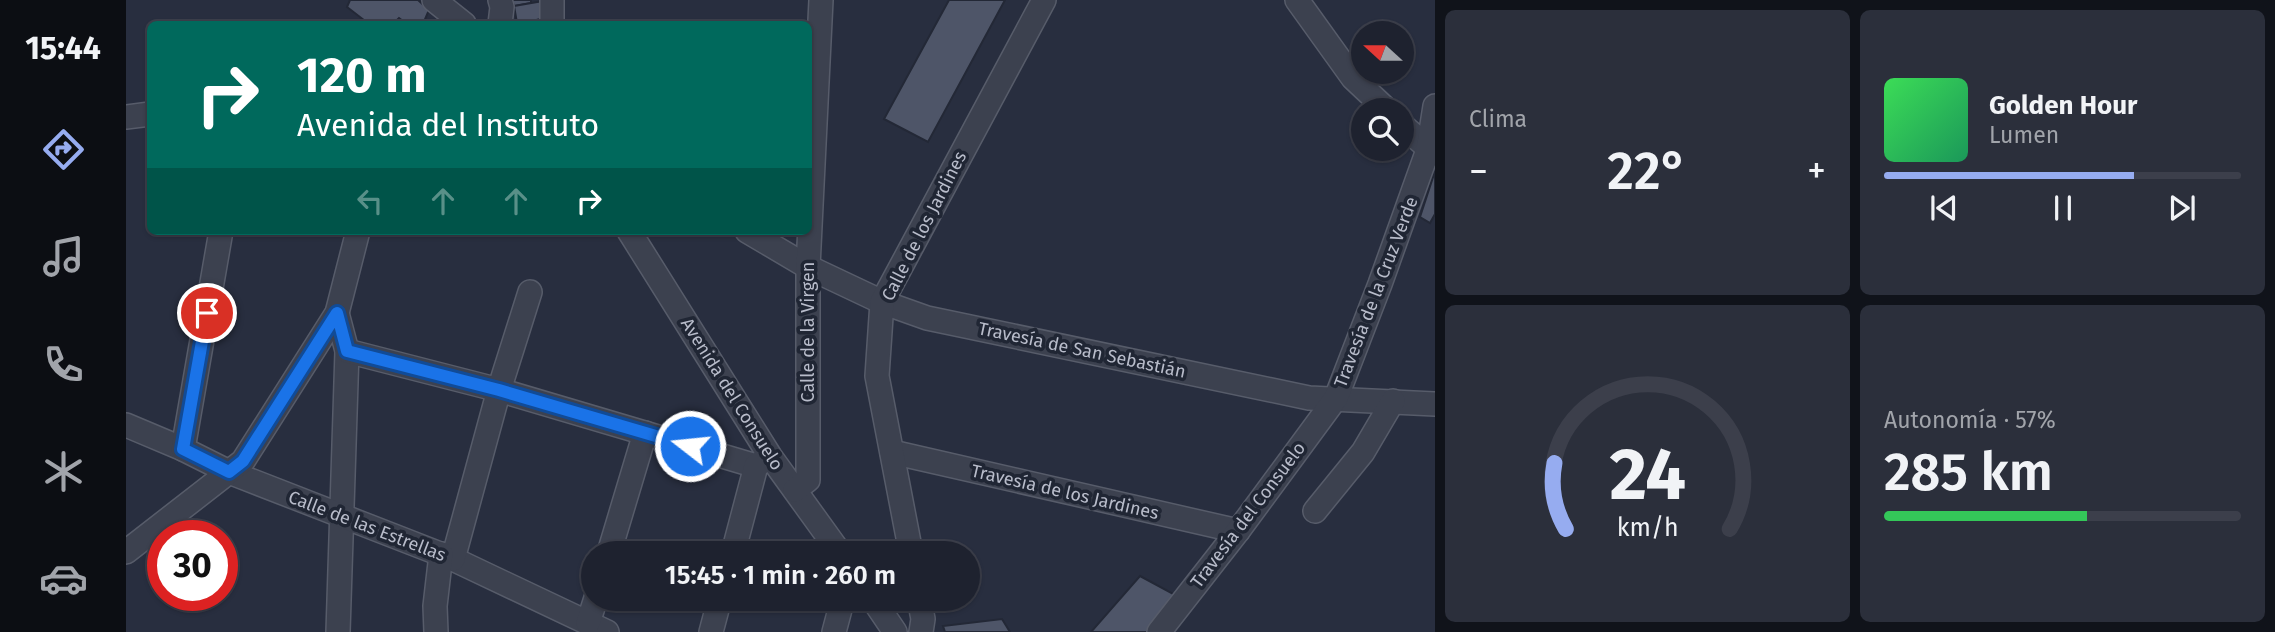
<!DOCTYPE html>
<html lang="es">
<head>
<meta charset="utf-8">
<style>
	:root { --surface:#1e222f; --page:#2b2f3b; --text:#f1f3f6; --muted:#a1a4aa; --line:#3c3f4b; --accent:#96acf0 }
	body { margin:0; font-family:"Fira Sans",sans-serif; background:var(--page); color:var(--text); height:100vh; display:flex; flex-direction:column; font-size:26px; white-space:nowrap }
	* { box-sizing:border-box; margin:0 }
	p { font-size:23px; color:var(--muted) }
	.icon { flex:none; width:38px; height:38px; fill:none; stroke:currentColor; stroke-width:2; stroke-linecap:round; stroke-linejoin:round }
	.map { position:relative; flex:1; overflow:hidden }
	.panel { display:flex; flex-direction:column; gap:10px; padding:10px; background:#10131a; width:840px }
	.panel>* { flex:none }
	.hud { position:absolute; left:21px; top:21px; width:665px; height:214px; border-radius:10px; box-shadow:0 2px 5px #0004,0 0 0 2px var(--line); background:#00695c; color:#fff; overflow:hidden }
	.needle { width:46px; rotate:291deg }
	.controls { position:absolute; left:1225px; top:21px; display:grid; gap:14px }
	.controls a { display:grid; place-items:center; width:63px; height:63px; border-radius:50%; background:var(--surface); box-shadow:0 2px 5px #0004,0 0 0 2px var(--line); font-size:35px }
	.speed { position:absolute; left:21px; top:520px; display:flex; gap:14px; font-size:35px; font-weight:700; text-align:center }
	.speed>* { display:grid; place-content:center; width:91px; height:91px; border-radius:50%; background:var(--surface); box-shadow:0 2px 5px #0004,0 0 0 2px var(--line); line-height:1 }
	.speed .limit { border:10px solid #d22; background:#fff; color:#111 }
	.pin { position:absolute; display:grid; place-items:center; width:60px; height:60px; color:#fff; margin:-30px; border:4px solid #fff; border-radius:50%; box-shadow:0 2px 7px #0007 }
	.me { position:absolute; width:77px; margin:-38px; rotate:286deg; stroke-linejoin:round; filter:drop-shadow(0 0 5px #0008) }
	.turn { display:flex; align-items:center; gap:24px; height:147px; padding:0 35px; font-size:32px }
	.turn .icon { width:91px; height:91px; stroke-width:2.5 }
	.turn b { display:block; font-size:49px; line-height:60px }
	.lanes { display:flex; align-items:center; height:66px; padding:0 35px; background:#0003; justify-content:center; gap:35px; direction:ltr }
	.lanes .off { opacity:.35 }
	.big { font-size:52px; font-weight:600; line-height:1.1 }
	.panel .tile { flex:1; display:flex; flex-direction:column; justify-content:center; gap:10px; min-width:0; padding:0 24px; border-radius:10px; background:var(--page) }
	.panel .dial { align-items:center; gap:0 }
	.dial svg { height:182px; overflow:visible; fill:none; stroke:var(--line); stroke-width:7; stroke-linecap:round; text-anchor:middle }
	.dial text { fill:var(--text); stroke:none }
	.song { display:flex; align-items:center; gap:21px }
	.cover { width:84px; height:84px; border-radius:10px; background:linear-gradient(135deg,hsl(130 70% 55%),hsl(150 70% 35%)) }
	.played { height:7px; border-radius:4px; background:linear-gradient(90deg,var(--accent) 70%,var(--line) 70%) }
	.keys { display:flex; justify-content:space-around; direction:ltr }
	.heat { display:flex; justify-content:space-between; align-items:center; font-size:38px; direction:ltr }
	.charge { height:10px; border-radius:5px; background:linear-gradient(90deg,#34c759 57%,var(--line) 0) }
	.panel .tiles { flex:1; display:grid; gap:10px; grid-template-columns:repeat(2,1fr) }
	.trip { position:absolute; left:455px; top:541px; width:399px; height:70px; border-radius:35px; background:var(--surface); box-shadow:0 2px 5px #0004,0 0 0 2px var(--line); font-weight:600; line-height:70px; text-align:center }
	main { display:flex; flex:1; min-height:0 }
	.menu { display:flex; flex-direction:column; width:126px; justify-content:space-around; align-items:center; background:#0c0e13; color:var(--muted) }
	.menu .icon { width:49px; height:49px }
	.menu .on { color:var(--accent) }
	.menu b { font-size:32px; color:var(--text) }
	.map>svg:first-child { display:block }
	.building { fill:#4e5568; stroke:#232836; stroke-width:2 }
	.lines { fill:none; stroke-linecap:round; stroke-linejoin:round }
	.minor-casing { stroke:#575c6a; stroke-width:26 }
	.minor { stroke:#3c414f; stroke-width:23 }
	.route-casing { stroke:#114b97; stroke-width:18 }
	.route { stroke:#1a73e8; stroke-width:12 }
	.labels { text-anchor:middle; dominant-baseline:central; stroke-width:7; stroke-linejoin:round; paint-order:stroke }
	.street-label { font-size:18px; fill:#b8bcca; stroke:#202634 }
</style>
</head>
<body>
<main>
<nav class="menu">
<b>15:44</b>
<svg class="icon on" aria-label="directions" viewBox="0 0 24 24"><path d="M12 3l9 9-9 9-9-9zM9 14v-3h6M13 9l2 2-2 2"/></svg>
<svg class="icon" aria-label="music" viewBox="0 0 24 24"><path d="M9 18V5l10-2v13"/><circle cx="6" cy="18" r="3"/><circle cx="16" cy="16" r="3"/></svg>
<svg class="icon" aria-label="phone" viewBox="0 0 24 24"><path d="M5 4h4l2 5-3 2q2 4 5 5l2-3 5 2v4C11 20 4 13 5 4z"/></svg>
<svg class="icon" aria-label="climate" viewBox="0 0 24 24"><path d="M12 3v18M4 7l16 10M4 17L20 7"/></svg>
<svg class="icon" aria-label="car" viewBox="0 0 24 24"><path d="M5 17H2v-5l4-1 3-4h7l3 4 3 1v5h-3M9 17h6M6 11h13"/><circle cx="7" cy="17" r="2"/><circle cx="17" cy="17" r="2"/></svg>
</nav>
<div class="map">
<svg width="1309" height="632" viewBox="0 0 1309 632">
	<rect width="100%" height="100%" fill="#282e3f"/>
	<g class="building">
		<path d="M224,0H292L303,10L297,24H281L273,18L267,24H243L221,7Z"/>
		<path d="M386,0H405V3L388,6Z"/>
		<path d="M823,0H879L802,142L758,119Z"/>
		<path d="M417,1V19L391,23L388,6Z"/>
		<path d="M417,19L416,24H392L391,23Z"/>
		<path d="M1309,171V214L1304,223L1294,217Z"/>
		<path d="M1014,576L1053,597L1026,632H965Z"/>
		<path d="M876,619L884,632H819L817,626Z"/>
	</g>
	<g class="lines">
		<defs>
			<g id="minor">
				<path d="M308,0L338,24"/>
				<path d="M374,0L376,7L374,24"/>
				<path d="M1171,0L1227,78L1261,110"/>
				<path d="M426,24V0"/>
				<path d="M0,117L24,114"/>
				<path d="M1276,125L1309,154"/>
				<path d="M503,231L644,456L714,553"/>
				<path d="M621,231L682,267L756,302L801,318L1183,398L1309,404"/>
				<path d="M211,313L221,351L212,632"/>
				<path d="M221,351L373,390L630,466"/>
				<path d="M0,425L57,449L103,472L327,559L481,632"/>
				<path d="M57,449L95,231"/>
				<path d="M766,452L1112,531"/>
				<path d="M669,490L682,480V267L695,0"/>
				<path d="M1189,511L1237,452L1267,401"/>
				<path d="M0,552L117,461L211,313L232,231"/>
				<path d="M483,553L519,433"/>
				<path d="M607,553L630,466L643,457"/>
				<path d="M785,553L751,376L756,302L918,0"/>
				<path d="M327,559L373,390L404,292"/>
				<path d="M746,598L769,632"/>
				<path d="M793,598L797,619L795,632"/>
				<path d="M462,623L470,598"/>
				<path d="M310,632L309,606L315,554"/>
				<path d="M585,632L594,598"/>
				<path d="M708,632L717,598"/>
				<path d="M1033,632L1112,531L1210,398L1254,284L1302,150L1309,106"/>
			</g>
		</defs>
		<use href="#minor" class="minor-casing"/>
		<use href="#minor" class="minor"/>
	</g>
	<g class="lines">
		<defs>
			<path id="route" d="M81,313L57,449L103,472L117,461L211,313L221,351L373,390L564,446"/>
		</defs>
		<use href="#route" class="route-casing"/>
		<use href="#route" class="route"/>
	</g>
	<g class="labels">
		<g class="street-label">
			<text transform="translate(798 226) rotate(-63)">Calle de los Jardines</text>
			<text transform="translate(1250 292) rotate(-69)">Travesía de la Cruz Verde</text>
			<text transform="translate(682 332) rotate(-90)">Calle de la Virgen</text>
			<text transform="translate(956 350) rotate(12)">Travesía de San Sebastián</text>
			<text transform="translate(606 394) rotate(58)">Avenida del Consuelo</text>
			<text transform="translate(939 492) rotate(13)">Travesía de los Jardines</text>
			<text transform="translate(1122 515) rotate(-53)">Travesía del Consuelo</text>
			<text transform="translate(241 526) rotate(21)">Calle de las Estrellas</text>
		</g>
	</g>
</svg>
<div class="controls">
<a><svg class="needle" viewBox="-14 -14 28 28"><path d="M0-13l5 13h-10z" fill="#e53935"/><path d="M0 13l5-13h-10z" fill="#a1a4aa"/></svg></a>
<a><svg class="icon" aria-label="search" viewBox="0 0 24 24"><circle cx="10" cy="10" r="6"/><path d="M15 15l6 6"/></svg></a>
</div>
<div class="speed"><div class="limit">30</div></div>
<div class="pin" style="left:81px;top:313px;background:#d93025"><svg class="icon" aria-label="arrive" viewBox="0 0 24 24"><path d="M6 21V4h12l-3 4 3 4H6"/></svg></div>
<svg class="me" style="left:564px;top:446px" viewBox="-20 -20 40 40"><circle r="17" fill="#1a73e8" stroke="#fff" stroke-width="3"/><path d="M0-11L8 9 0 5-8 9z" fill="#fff"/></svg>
<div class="trip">15:45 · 1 min · 260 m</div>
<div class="hud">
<div class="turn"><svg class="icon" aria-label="right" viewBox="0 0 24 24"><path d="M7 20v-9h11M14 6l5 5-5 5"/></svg><div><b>120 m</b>Avenida del Instituto</div></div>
<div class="lanes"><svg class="icon off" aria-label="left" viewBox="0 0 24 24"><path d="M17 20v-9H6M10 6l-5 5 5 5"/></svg><svg class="icon off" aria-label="ahead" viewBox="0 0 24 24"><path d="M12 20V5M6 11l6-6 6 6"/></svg><svg class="icon off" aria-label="ahead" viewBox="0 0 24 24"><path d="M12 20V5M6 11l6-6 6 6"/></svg><svg class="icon" aria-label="right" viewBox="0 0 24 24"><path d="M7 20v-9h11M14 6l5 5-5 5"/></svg></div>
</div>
</div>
<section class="panel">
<div class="tiles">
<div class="tile"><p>Clima</p>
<div class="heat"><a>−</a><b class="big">22°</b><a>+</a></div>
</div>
<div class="tile">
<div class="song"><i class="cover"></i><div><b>Golden Hour</b><p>Lumen</p></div></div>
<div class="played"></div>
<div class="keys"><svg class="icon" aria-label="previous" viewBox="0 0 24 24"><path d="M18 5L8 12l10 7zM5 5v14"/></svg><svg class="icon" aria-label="pause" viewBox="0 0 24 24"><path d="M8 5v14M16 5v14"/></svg><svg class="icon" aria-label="next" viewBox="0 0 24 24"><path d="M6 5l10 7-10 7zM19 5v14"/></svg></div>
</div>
<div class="tile dial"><svg viewBox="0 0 100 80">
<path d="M14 69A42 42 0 1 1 86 69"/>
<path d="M14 69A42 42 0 0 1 9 40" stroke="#96acf0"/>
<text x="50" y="56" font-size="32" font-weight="700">24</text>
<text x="50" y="72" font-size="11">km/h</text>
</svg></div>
<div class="tile"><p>Autonomía · 57%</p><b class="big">285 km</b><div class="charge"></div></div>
</div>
</section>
</main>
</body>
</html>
